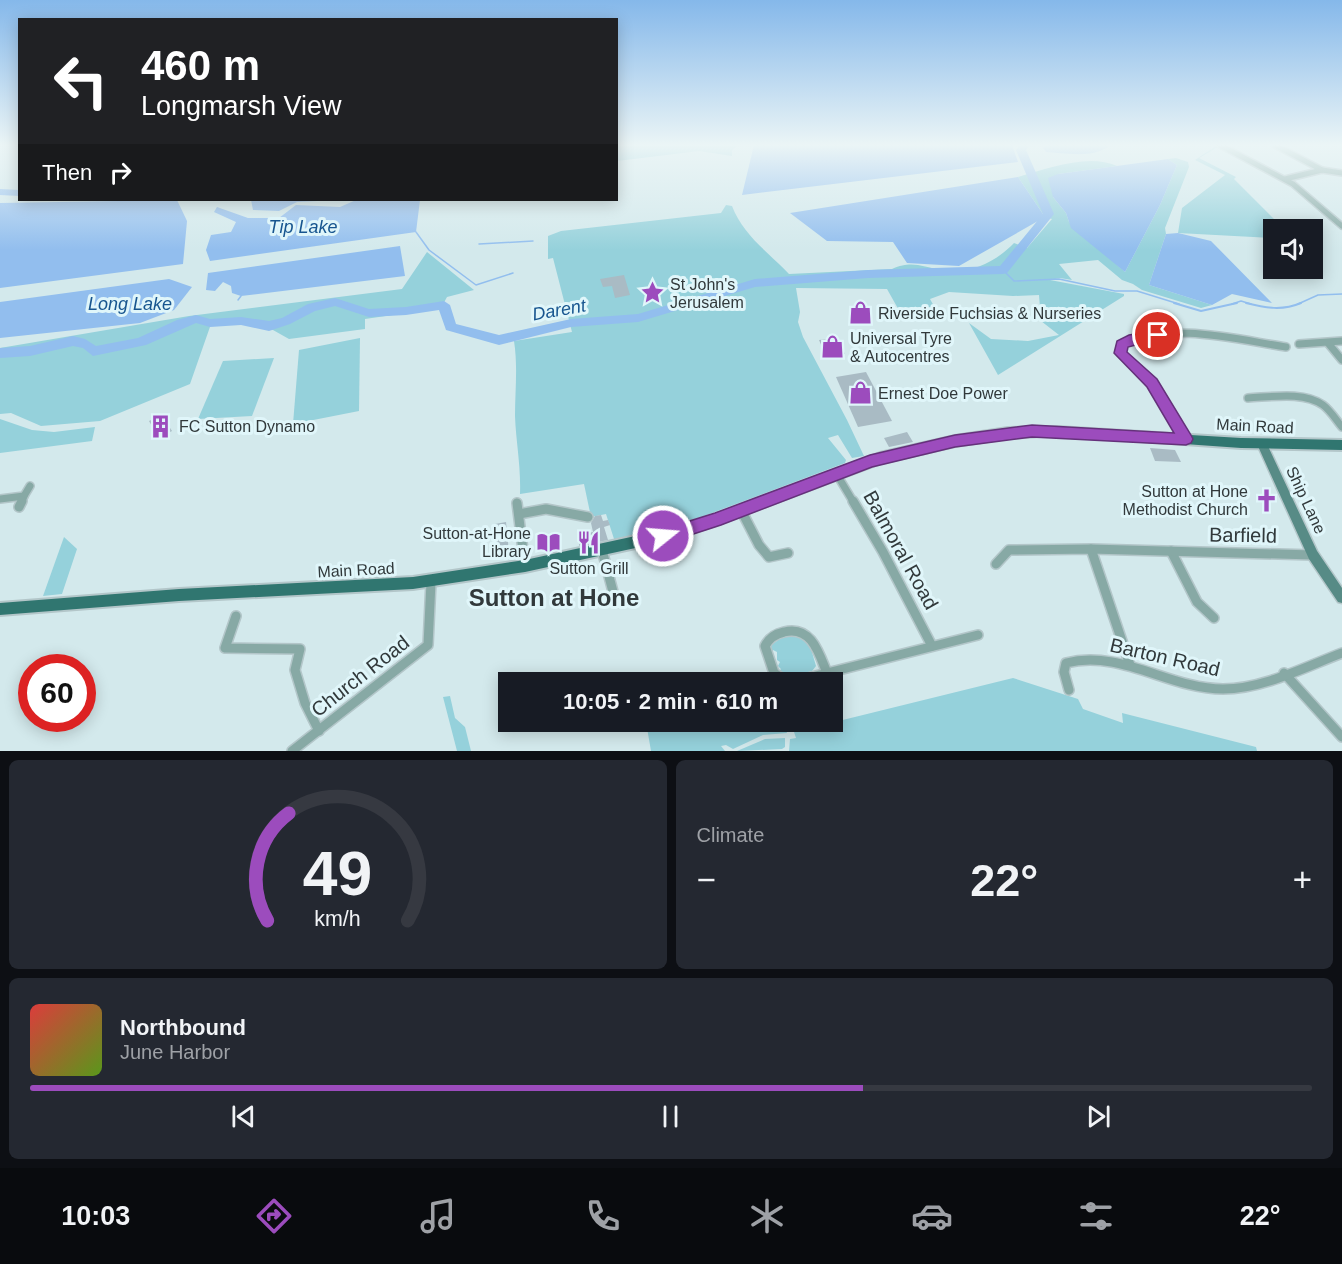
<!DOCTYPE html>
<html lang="en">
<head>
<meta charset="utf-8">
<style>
	:root { --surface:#171b24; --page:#242831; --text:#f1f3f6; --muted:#9ea1a6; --line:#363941; --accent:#9c4cbd }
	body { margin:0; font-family:Arial,sans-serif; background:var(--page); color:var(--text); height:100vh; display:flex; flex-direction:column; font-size:22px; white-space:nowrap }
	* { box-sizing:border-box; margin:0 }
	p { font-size:20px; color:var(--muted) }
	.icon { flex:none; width:33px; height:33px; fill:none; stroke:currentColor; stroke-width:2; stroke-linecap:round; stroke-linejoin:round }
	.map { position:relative; height:751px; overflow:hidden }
	.side { display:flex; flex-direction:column; gap:9px; padding:9px; background:#0d0f14; flex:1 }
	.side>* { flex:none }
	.hud { position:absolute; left:18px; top:18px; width:600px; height:183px; border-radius:0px; box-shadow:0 3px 15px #0003; background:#202124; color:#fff; overflow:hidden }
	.controls { position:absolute; left:1263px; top:219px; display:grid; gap:12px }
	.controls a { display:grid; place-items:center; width:60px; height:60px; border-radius:0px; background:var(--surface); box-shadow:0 3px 15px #0003; font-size:30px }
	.speed { position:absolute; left:18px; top:654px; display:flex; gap:12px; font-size:30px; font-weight:700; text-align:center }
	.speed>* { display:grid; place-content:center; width:78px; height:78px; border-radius:50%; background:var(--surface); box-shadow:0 3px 15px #0003; line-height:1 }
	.speed .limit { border:9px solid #d22; background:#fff; color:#111 }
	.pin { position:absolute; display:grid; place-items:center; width:51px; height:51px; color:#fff; margin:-26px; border:3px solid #fff; border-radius:50%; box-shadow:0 2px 6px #0007 }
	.me { position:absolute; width:66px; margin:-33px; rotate:73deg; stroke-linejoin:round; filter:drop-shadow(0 0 4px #0008) }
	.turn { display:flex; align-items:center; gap:21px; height:126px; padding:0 24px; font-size:27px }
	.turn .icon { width:78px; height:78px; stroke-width:2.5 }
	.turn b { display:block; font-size:42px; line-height:51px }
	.then { display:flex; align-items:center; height:57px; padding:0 24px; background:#0003; gap:12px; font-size:22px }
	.big { font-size:45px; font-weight:700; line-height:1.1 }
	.side .card { flex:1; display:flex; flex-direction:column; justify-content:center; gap:9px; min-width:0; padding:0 21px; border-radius:9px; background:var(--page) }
	.side .dial { align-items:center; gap:0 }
	.dial svg { height:156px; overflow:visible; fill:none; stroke:var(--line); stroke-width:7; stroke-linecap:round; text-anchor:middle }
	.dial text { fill:var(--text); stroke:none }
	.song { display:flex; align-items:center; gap:18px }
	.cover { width:72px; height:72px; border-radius:9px; background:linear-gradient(135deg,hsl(0 70% 55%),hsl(90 70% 35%)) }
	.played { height:6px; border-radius:3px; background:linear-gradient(90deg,var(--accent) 65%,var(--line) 65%) }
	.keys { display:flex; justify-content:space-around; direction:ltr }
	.heat { display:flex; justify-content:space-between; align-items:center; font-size:33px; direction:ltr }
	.side .tiles { flex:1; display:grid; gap:9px; grid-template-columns:1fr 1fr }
	.card:last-child { grid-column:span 2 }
	.trip { position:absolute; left:498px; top:672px; width:345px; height:60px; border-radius:0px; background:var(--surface); box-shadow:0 3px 15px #0003; font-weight:700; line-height:60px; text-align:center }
	.dock { display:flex; height:96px; justify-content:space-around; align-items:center; background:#090b0e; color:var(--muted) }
	.dock .icon { width:42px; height:42px }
	.dock .on { color:var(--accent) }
	.dock b { font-size:27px; color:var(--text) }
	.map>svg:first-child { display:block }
	.green { fill:#95d1db }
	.water { fill:#92beee }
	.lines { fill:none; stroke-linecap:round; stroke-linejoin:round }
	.stream-far1 { stroke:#92beee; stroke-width:1.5 }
	.stream { stroke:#92beee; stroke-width:2 }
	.river { fill:#92beee; fill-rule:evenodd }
	.building { fill:#a9bbc4 }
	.street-far2-casing { stroke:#b3c6c9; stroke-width:8 }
	.street-far1-casing { stroke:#b3c6c9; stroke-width:10 }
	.street-casing { stroke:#b3c6c9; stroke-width:12 }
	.secondary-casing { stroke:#b3c6c9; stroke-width:3 }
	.primary-casing { stroke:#b3c6c9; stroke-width:4 }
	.street-far2 { stroke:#87a9a5; stroke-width:5 }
	.street-far1 { stroke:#87a9a5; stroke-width:7 }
	.street { stroke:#87a9a5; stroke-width:9 }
	.secondary { fill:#578b86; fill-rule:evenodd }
	.primary { fill:#307670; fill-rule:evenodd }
	.route { fill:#9c4cbd; stroke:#65317b; stroke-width:1.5 }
	.labels { text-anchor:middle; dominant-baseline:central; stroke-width:6; stroke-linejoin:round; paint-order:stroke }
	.poi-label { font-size:16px; fill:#31393b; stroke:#e0f6fa; text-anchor:start }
	.street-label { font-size:16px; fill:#31393b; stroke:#e0f6fa }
	.water-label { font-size:18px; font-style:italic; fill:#17558f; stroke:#e0f6fa }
	.near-street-label { font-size:20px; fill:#31393b; stroke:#e0f6fa }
	.near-quarter-label { font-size:24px; font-weight:bold; fill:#31393b; stroke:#e0f6fa }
</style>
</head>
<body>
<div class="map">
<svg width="1342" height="751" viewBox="0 0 1342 751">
	<rect width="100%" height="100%" fill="#d3e9ec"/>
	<g class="green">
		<path d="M616,145H738L732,150V156L699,151L617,161Z"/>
		<path d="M1216,146L1218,147L1199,158L1236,177L1234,179L1284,229L1274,230L1273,238L1178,233L1182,208L1225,175L1195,160Z"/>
		<path d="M1176,158L1188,162L1189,167L1165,228L1166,234L1149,285L1212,305L1201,308L1142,290L1133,284L1122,280L1098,260L1059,264L1072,280L1060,278L1050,280L1124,294V296L998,375L969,323L991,339L1028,341L1059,335L1041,321L1039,295L1013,296L949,292L930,299L940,317L905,321L887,289L796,288L800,312L798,322L803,337L847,420L864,456L852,458L838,435L828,438L846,460L845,463L696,519L615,542L606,514L591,517L584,484L520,494C521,465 516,443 515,416C515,391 518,366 514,341L572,332L553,258L548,259V236L561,231L721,213L726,205L732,206C743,235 768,252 789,274L892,269C913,260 921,267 942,270C969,275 996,262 1014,243L1027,248L1052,219L1045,217L1018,177C1047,169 1088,153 1117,166L1058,174L1053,197L1066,213L1069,222L1125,272L1160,205L1177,165L1168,159Z"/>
		<path d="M427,252L474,290L447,297L441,308L365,319V329L289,339L273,330L237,323L211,324L190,384L100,421L41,426L11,413L0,414V348L189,316L402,289Z"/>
		<path d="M360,338L359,411L293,424L299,350Z"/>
		<path d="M274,358L252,416L198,419L223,361Z"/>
		<path d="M0,419L32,430L54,432L95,427L92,441L0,453Z"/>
		<path d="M64,537L77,549L62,594L43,596Z"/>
		<path d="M797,634L809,642L816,666L812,671L786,678L778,673L781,669L778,666L780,662L777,660V652L773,650L771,654L769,653L770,646L781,638Z"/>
		<path d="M1013,678L1078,699L1083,709L1123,723L1122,713L1256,747L1257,751H789L790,739L796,738L794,732Z"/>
		<path d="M450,696L455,718L465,727L471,751H457L443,697Z"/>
		<path d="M646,722H727L728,724L738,722H783L787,733L763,735L733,749L726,745L721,746L725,751H651Z"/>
		<path d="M785,738V747L782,749L737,751L765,739Z"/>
	</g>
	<g class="water">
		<path d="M754,145H1012L1018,162L742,195Z"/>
		<path d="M1046,145H1110C1095,159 1065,153 1046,152L1043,148Z"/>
		<path d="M1168,159L1177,165L1160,205L1125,272L1071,228L1066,213L1053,197L1048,178L1058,174Z"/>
		<path d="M1018,177L1045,217L959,266L907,263L893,242L827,241L790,213Z"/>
		<path d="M177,200L187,221L183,264L0,288V203Z"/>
		<path d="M251,200H337L297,202L279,211L253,210Z"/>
		<path d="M356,200H420L416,232L210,261L206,250L211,235L231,232L236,222L214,212L217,207L248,218H279L296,205L340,207Z"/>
		<path d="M1178,233L1211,241L1272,303L1232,294L1212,305L1149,285L1166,234Z"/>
		<path d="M400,246L405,276L241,296L232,293L231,286L223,282L215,291L206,290L208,273Z"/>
		<path d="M169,279L192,287L174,310L140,323L0,338V302Z"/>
	</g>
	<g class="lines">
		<g class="stream-far1">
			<path d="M416,232L429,250L476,285L513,273"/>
			<path d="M479,244L533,241"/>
			<path d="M1003,270L1014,281L1059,279L1115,291H1137L1179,304"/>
			<path d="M238,300L241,296"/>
			<path d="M1232,304L1241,301L1251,304"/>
			<path d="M1298,304L1318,295L1342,294"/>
		</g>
		<g class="stream">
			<path d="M1174,303L1201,311L1237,303"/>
			<path d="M1246,303C1266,308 1282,311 1301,303"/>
		</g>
		<g class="river">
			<path d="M1020,145H1030L1026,150L1054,214L1007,273L1003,274L868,278L755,287L638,322L571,327L499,345L446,330L439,310L406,315L369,317L335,306L315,311L290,324L269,331L241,325L210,327L196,323L146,345L93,356L83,348L73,346L30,356L0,358V348L30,346L73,336L85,339L96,346L138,338L177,320L196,315L210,319L241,317L269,321L282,318L308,304L335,298L369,309L406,307L444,301L450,305L456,324L499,335L571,319L638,314L755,279L868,270L1000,266L1043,214L1016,150Z"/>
			<path d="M0,189L20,190V196L0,195Z"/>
		</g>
	</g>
	<g class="building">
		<path d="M624,275L630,295L615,298L612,286L603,287L600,279Z"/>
		<path d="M838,338L845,354L826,356L819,340Z"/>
		<path d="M866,372L892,421L858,427L836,377Z"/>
		<path d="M162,415L172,431L159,438L149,421Z"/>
		<path d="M907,432L913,442L889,447L884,438Z"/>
		<path d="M1150,448L1175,450L1181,462L1155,461Z"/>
		<path d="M601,515L603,521L608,520L610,525L604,527L608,540L579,546V535L593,532L591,523L595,516Z"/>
		<path d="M506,522L509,552L497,554L495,524Z"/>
	</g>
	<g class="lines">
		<defs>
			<g id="street-far2">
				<path d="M1220,145L1293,184L1342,226"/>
				<path d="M1275,145L1322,170"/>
				<path d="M1285,179L1322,170L1342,173"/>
			</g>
			<g id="street-far1">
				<path d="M1328,343L1342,360"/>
				<path d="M1299,344L1342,341"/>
				<path d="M1248,398C1271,397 1304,391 1323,405C1331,411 1336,420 1342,427"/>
				<path d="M1186,439L1152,383L1120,353L1121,344C1171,322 1234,339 1286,347"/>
				<path d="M836,473L854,503"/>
				<path d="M0,499L24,496L30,486"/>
				<path d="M21,503L24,496"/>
			</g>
			<g id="street">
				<path d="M853,501L883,552L932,646"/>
				<path d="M517,503L525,566"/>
				<path d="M19,507L22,501"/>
				<path d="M741,510L759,545L769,557L788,553"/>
				<path d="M519,514L546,509L588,517"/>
				<path d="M1091,549L1130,665"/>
				<path d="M602,550L616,603"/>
				<path d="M1171,551L1197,602L1214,618"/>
				<path d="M996,564L1009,550L1091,549L1313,555"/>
				<path d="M236,616L225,648L300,649L295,670L305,703L319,731"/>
				<path d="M827,673L978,635"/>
				<path d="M1284,673L1342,737"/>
				<path d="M787,682L774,673L765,646C769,638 775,634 784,632C811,625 819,653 827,673L793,682"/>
				<path d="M1069,690L1064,672L1066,663C1121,649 1169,689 1223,689C1263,689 1305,667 1342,653"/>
				<path d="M292,751L428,645L431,582"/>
			</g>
			<path id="secondary" d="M1262,440L1265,441L1267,444L1317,551L1342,588V603L1338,602L1309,559L1257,444L1259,441Z"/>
			<path id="primary" d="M1057,427L1241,438L1342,440V450L1241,448L1057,435L1008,438L955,446L881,463L716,525L663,542L525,572L413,589L179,601L0,615V603L179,589L413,577L525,560L663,530L715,515L880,453L955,436L1008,428Z"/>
		</defs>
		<use href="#street-far2" class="street-far2-casing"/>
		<use href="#street-far1" class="street-far1-casing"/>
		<use href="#street" class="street-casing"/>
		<use href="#secondary" class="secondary-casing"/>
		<use href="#primary" class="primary-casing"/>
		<use href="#street-far2" class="street-far2"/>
		<use href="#street-far1" class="street-far1"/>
		<use href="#street" class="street"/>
		<use href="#secondary" class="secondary"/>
		<use href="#primary" class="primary"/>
	</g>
	<linearGradient id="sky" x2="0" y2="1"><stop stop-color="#85b8ea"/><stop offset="0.58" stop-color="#ebf5f6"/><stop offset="1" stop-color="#ebf5f6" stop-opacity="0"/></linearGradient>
	<rect width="1342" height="250" fill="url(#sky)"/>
	<path class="route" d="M1158,330L1164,335L1162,338L1128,347L1127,352L1157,379L1191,435L1193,439L1191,443L1186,445L1032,437L955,447L872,467L721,525L663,544L658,542L655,536L658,531L715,513L870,455L955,435L1032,425L1174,433L1147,387L1114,353L1117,341L1129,335Z"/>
	<defs>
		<symbol id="sight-bare" viewBox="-9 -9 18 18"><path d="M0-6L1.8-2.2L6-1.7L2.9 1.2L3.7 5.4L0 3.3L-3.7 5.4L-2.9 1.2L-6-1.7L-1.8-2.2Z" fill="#9c4cbd" stroke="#e0f6fa" stroke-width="2.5" paint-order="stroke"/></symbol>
		<symbol id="shop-bare" viewBox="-9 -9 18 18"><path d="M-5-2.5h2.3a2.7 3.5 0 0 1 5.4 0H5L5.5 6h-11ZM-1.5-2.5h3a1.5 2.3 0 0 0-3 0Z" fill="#9c4cbd" stroke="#e0f6fa" stroke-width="2.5" paint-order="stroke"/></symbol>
		<symbol id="building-bare" viewBox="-9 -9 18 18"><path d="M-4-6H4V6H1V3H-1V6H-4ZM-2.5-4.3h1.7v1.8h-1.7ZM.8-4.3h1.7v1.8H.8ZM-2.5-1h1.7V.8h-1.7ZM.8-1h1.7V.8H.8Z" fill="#9c4cbd" stroke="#e0f6fa" stroke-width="2.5" paint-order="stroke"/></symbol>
		<symbol id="church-bare" viewBox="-9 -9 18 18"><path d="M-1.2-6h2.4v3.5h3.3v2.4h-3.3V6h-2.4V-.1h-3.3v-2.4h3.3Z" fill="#9c4cbd" stroke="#e0f6fa" stroke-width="2.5" paint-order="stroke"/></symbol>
		<symbol id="library-bare" viewBox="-9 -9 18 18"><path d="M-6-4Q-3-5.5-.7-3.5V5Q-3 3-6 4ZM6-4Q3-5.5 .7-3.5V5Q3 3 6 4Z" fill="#9c4cbd" stroke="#e0f6fa" stroke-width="2.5" paint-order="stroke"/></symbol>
		<symbol id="restaurant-bare" viewBox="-9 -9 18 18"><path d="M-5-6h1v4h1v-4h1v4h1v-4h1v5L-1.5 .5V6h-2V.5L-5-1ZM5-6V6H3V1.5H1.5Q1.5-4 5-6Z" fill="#9c4cbd" stroke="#e0f6fa" stroke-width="2.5" paint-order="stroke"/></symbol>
	</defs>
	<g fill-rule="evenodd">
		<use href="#sight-bare" x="636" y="276" width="33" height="33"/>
		<use href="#shop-bare" x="844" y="296" width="33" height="33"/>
		<use href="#shop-bare" x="816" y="330" width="33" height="33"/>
		<use href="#shop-bare" x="844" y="376" width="33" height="33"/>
		<use href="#building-bare" x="144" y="410" width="33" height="33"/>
		<use href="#church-bare" x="1250" y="484" width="33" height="33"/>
		<use href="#library-bare" x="532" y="526" width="33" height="33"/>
		<use href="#restaurant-bare" x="572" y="526" width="33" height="33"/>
	</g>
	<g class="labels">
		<g class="poi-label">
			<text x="670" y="284">St John's<tspan x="670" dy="18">Jerusalem</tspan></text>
			<text x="878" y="313">Riverside Fuchsias &amp; Nurseries</text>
			<text x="850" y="338">Universal Tyre<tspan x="850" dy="18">&amp; Autocentres</tspan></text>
			<text x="878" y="393">Ernest Doe Power</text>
			<text x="179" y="426">FC Sutton Dynamo</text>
			<text x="1248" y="491" text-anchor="end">Sutton at Hone<tspan x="1248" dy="18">Methodist Church</tspan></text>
			<text x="531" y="533" text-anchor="end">Sutton-at-Hone<tspan x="531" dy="18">Library</tspan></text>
			<text x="589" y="568" text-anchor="middle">Sutton Grill</text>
		</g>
		<g class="street-label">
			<text transform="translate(1255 426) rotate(3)">Main Road</text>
			<text transform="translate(1306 500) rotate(65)">Ship Lane</text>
			<text transform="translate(356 570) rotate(-3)">Main Road</text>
		</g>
		<g class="water-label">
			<text x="303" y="227">Tip Lake</text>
			<text x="130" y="304">Long Lake</text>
			<text transform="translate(559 310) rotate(-10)">Darent</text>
		</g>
		<g class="near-street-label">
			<text transform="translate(1243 535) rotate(1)">Barfield</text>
			<text transform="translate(901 550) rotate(61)">Balmoral Road</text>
			<text transform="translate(1165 657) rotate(13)">Barton Road</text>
			<text transform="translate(360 676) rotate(-38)">Church Road</text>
		</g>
		<g class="near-quarter-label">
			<text x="554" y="597">Sutton at Hone</text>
		</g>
	</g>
</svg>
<div class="controls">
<a><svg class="icon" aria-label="sound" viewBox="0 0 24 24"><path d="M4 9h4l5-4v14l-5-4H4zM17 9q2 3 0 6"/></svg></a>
</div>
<div class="speed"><div class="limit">60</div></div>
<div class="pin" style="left:1158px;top:335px;background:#d93025"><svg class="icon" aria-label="arrive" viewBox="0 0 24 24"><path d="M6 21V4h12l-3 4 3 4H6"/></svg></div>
<svg class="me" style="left:663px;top:536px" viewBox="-20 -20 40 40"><circle r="17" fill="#9c4cbd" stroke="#fff" stroke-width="3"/><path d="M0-11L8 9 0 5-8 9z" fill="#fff"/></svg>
<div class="trip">10:05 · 2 min · 610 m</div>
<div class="hud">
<div class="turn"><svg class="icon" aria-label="left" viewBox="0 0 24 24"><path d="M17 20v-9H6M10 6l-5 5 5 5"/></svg><div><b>460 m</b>Longmarsh View</div></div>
<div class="then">Then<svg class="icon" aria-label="right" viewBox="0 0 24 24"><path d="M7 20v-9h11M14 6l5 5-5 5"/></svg></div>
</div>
</div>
<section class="side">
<div class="tiles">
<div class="card dial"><svg viewBox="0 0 100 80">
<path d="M14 69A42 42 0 1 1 86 69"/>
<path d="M14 69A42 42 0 0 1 25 14" stroke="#9c4cbd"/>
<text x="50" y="56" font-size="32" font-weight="700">49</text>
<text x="50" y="72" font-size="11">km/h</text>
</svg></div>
<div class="card"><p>Climate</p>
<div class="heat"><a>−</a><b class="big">22°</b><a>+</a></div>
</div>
<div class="card">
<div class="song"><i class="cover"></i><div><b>Northbound</b><p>June Harbor</p></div></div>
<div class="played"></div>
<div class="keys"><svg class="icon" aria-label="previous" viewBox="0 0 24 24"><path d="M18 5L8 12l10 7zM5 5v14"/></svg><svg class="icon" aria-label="pause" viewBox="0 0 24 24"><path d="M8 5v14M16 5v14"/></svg><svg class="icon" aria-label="next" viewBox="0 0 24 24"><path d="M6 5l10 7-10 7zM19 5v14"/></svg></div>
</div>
</div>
</section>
<nav class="dock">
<b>10:03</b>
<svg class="icon on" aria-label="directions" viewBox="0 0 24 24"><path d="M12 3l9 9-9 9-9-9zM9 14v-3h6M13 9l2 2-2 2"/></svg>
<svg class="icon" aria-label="music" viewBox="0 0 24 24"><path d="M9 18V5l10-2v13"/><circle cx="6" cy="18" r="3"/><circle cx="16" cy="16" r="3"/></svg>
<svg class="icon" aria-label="phone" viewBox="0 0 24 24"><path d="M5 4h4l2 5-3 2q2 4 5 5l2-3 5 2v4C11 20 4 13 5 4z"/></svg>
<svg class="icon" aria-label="climate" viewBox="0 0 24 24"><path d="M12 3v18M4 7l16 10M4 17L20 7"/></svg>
<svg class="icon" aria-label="car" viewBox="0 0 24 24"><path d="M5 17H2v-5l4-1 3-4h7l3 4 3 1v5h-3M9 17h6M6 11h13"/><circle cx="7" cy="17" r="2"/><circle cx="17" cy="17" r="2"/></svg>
<svg class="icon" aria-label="filters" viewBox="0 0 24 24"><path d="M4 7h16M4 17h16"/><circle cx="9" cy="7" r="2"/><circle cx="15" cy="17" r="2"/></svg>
<b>22°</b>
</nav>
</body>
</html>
